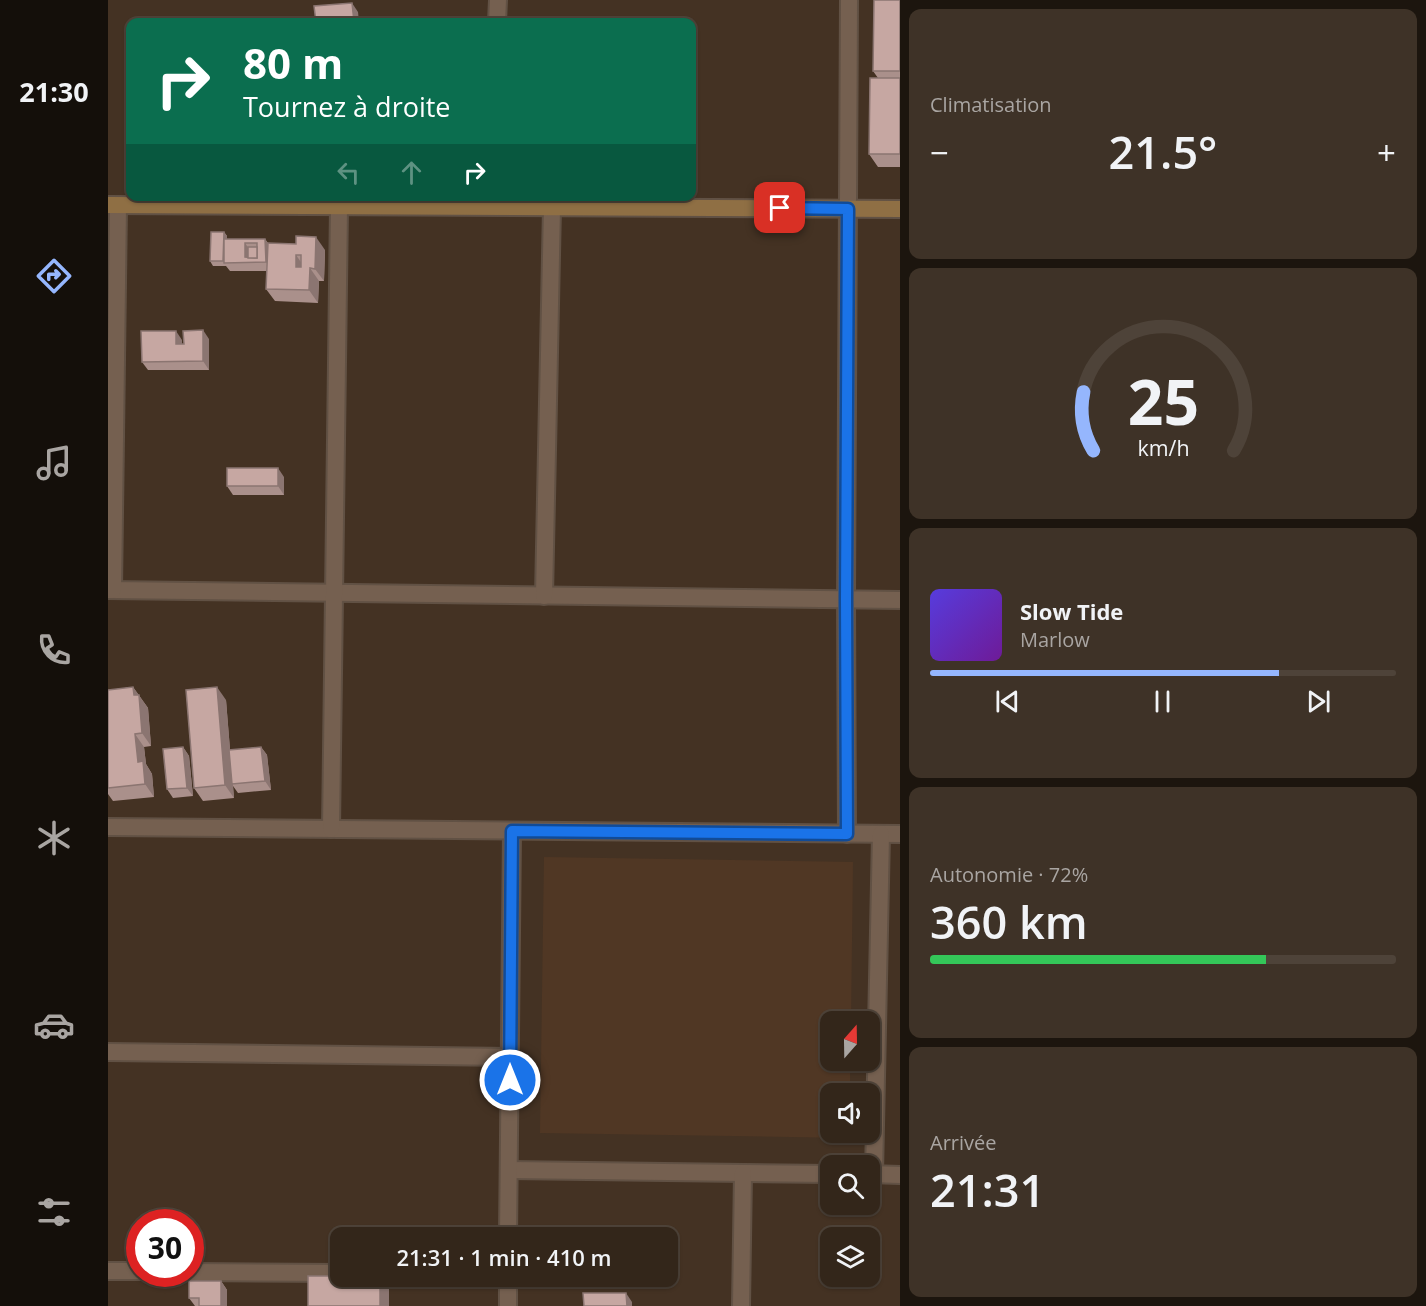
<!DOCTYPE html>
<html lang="fr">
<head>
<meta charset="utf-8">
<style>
	:root { --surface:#33261a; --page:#3e3227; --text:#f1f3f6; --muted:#a9a5a2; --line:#4e4339; --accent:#95b6fd }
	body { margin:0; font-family:"Open Sans",sans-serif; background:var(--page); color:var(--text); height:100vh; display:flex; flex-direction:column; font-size:22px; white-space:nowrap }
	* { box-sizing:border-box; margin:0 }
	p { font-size:20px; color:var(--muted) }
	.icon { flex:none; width:33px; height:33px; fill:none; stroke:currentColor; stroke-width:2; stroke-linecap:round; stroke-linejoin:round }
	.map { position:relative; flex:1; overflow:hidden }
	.side { display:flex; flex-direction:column; gap:9px; padding:9px; background:#1c150e; width:526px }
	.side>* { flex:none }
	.hud { position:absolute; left:18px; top:18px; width:570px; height:183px; border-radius:12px; box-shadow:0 2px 4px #0004,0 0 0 2px var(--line); background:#0b6e4f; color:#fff; overflow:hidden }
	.needle { width:39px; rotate:20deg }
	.buttons { position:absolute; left:712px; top:1011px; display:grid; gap:12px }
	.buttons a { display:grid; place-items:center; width:60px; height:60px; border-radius:12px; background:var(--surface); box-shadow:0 2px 4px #0004,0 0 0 2px var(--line); font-size:30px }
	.speed { position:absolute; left:18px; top:1209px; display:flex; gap:12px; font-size:30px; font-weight:700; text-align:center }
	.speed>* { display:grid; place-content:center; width:78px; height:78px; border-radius:50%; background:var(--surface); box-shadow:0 2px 4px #0004,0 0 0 2px var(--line); line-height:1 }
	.speed .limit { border:9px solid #d22; background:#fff; color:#111 }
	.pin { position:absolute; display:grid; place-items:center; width:51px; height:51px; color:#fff; margin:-26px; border-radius:12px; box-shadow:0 3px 9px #0006 }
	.me { position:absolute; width:66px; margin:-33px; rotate:0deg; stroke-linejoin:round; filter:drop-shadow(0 0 4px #0008) }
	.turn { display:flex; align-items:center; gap:21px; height:126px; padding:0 18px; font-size:27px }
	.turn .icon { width:78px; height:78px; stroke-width:2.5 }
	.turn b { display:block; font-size:42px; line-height:51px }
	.lanes { display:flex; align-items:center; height:57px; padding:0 18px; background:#0003; justify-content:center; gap:30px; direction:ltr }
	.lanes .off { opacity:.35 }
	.big { font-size:45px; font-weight:600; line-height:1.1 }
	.side .tile { flex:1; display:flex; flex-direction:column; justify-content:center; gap:9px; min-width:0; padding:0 21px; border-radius:12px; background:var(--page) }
	.side .dial { align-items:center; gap:0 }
	.dial svg { height:156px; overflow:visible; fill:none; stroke:var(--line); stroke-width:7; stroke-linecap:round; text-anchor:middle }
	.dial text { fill:var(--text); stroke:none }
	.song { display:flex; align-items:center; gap:18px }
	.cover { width:72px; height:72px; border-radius:9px; background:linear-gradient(135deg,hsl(250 70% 55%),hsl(280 70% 35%)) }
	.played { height:6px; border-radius:3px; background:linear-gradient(90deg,var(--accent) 75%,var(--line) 75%) }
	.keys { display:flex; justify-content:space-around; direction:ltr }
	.heat { display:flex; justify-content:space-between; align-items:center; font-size:33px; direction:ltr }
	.charge { height:9px; border-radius:4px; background:linear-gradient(90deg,#34c759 72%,var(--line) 0) }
	.trip { position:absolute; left:222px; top:1227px; width:348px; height:60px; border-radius:12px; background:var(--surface); box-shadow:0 2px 4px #0004,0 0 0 2px var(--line); font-weight:600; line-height:60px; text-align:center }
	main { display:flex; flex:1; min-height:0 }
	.tabs { display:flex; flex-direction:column; width:108px; justify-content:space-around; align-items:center; background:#140f0a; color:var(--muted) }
	.tabs .icon { width:42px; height:42px }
	.tabs .selected { color:var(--accent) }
	.tabs b { font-size:27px; color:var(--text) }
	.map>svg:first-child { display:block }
	.built { fill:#503724 }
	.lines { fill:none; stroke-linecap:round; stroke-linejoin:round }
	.minor-casing { stroke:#615144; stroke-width:20 }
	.secondary-casing { stroke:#615144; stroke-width:20 }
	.minor { stroke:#756050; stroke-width:16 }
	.secondary { stroke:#8f6f44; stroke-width:16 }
	.wall { fill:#aa908b }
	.shaded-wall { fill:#8b7571 }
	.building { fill:#c6a7a2; stroke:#8b7571; stroke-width:1.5; fill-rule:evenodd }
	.route-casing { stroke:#114b97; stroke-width:15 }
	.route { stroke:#1a73e8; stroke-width:10 }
</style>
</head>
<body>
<main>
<nav class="tabs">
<b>21:30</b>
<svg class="icon selected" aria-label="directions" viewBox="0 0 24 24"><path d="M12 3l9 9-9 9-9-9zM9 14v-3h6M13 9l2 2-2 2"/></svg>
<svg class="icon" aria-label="music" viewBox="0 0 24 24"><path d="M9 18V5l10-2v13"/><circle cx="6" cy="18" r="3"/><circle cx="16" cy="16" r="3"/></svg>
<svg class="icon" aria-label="phone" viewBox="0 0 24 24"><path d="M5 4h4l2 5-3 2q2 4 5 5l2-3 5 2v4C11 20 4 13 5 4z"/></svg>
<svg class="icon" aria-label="climate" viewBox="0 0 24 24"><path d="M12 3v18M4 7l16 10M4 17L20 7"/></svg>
<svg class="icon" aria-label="car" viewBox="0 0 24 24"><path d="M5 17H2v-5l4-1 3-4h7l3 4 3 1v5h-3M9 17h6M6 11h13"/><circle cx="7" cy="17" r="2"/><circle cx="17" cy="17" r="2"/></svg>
<svg class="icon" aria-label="filters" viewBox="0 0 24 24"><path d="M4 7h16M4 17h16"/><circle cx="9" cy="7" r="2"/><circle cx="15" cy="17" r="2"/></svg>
</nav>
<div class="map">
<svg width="792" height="1306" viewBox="0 0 792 1306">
	<rect width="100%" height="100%" fill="#443223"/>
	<path class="built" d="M436,857L745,862L743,1021L723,1022V1060L742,1061V1093L723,1094V1132L741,1133V1138L432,1133Z"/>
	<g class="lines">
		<defs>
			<g id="minor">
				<path d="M389,22L390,0"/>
				<path d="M0,590L792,600"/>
				<path d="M5,590L10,205"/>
				<path d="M436,596L444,207"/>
				<path d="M0,827L792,834"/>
				<path d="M223,829L231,207"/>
				<path d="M739,834L738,599L741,0"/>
				<path d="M0,1052L402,1057"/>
				<path d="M401,1170L723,1174"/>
				<path d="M762,1174L792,1175"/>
				<path d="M766,1174L773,834"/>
				<path d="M400,1238L404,831"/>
				<path d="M0,1271H32"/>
				<path d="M82,1272L232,1273"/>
				<path d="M400,1306V1276"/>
				<path d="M633,1306L635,1173"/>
			</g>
			<path id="secondary" d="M0,205L792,209"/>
		</defs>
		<use href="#minor" class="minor-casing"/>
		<use href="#secondary" class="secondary-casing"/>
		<use href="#minor" class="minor"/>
		<use href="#secondary" class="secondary"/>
	</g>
	<g class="wall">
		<path d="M792,0V167H770L761,154L770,78L765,71Z"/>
		<path d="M116,232L119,236V239H157L160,243L217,250L216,281H211L210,303L167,301L158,289L159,271H122L118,266H105L102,261Z"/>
		<path d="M101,339V370H40L34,362L74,340V344Z"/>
		<path d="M176,477V495H125L119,486Z"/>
		<path d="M25,687L40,708L43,746L36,747L38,764L44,774L46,797L5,801L0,794V690Z"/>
		<path d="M118,700L122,750L153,747L159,755L163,790L130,793L125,786L126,798L95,801L86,788Z"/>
		<path d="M75,747L81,756L85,796L65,798L59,789Z"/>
		<path d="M113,1281L119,1290V1306H87L81,1298Z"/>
	</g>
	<g class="shaded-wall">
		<path d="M244,3L250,12L251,22H246Z"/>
		<path d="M116,232L119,236L118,263H116L118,266L115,261Z"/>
		<path d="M208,237L217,250L216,281L207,269Z"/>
		<path d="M157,239L163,248L164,271L158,262Z"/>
		<path d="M137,243L143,252V262L137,257Z"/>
		<path d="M188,255L197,268L188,267Z"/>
		<path d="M202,268L211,281L210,303L201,290L199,275Z"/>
		<path d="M95,330L101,339V370L95,361Z"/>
		<path d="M68,331L74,340V353L68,344Z"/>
		<path d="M170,468L176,477V495L170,486Z"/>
		<path d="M25,687L40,708L43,746L34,733L26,695Z"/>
		<path d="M109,687L118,700L126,798L117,785Z"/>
		<path d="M27,734L36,747L38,764L44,774L46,797L37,784L30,762Z"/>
		<path d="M75,747L81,756L85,796L79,788Z"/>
		<path d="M153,747L159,755L163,790L157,781Z"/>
		<path d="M272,1276L281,1288V1306H272Z"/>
		<path d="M113,1281L119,1290V1306H113Z"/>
		<path d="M518,1293L524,1302V1306H519Z"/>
	</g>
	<g class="building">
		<path d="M766,0H792V71H765Z"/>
		<path d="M244,3L246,22H208L206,6Z"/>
		<path d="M118,21V22H100Z"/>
		<path d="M762,78H792V154H761Z"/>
		<path d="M103,232H116L115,261H102Z"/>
		<path d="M188,236L208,237L207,269L202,268L201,290L158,289L160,243L188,244ZM188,255H193V267H188Z"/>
		<path d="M116,239H157L158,262L116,263ZM137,243H149V258L137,257Z"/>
		<rect x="140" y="247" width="9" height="11"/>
		<path d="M95,330V361L34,362L33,331H68V344H76L75,331Z"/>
		<rect x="119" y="468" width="51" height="18"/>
		<path d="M25,687L26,695H31L34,733L27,734L30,762L35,761L37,784L0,788V690Z"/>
		<path d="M109,687L117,785L86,788L78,690Z"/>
		<path d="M75,747L79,788L59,789L55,749Z"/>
		<path d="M153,747L157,781L124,784L121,750Z"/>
		<rect x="200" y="1276" width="72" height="30"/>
		<path d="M81,1281H113V1306H91V1298H81Z"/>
		<path d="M475,1293H518L519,1306H476Z"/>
	</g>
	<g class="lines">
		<defs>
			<path id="route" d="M402,1080L404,831L739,834L738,599L740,209L672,208"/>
		</defs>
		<use href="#route" class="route-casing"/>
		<use href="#route" class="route"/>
	</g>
</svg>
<div class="buttons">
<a><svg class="needle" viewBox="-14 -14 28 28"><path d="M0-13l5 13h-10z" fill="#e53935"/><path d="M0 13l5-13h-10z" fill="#a9a5a2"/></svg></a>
<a><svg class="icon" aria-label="sound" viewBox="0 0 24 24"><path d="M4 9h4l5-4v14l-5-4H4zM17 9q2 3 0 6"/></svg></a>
<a><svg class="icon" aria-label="search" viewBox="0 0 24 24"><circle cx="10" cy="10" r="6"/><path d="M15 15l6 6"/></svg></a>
<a><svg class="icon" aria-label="layers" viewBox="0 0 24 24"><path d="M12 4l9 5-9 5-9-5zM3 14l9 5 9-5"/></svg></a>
</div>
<div class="speed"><div class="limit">30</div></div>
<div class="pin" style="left:672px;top:208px;background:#d93025"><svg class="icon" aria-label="arrive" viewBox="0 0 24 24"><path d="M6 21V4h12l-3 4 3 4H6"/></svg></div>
<svg class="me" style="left:402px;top:1080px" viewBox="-20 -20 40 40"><circle r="17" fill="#1a73e8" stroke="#fff" stroke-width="3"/><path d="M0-11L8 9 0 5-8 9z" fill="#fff"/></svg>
<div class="trip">21:31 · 1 min · 410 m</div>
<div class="hud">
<div class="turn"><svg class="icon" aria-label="right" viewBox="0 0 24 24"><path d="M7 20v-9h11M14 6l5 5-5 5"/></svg><div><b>80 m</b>Tournez à droite</div></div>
<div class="lanes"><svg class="icon off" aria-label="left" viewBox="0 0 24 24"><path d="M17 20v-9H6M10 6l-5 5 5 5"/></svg><svg class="icon off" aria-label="ahead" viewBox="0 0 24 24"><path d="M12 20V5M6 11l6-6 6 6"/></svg><svg class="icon" aria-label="right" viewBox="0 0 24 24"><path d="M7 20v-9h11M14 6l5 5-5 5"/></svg></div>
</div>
</div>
<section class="side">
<div class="tile"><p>Climatisation</p>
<div class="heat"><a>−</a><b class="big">21.5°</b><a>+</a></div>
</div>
<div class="tile dial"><svg viewBox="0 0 100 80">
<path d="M14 69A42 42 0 1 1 86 69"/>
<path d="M14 69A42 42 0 0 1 9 39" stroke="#95b6fd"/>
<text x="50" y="56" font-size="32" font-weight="700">25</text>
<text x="50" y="72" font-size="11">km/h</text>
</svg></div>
<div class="tile">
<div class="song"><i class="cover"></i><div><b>Slow Tide</b><p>Marlow</p></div></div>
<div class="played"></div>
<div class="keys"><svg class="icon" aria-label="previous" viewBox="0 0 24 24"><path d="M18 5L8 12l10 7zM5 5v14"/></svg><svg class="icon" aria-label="pause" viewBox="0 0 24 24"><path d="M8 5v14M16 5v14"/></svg><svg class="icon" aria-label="next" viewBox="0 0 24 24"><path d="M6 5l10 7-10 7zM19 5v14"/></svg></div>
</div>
<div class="tile"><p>Autonomie · 72%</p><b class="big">360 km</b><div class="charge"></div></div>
<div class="tile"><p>Arrivée</p><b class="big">21:31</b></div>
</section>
</main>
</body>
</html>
